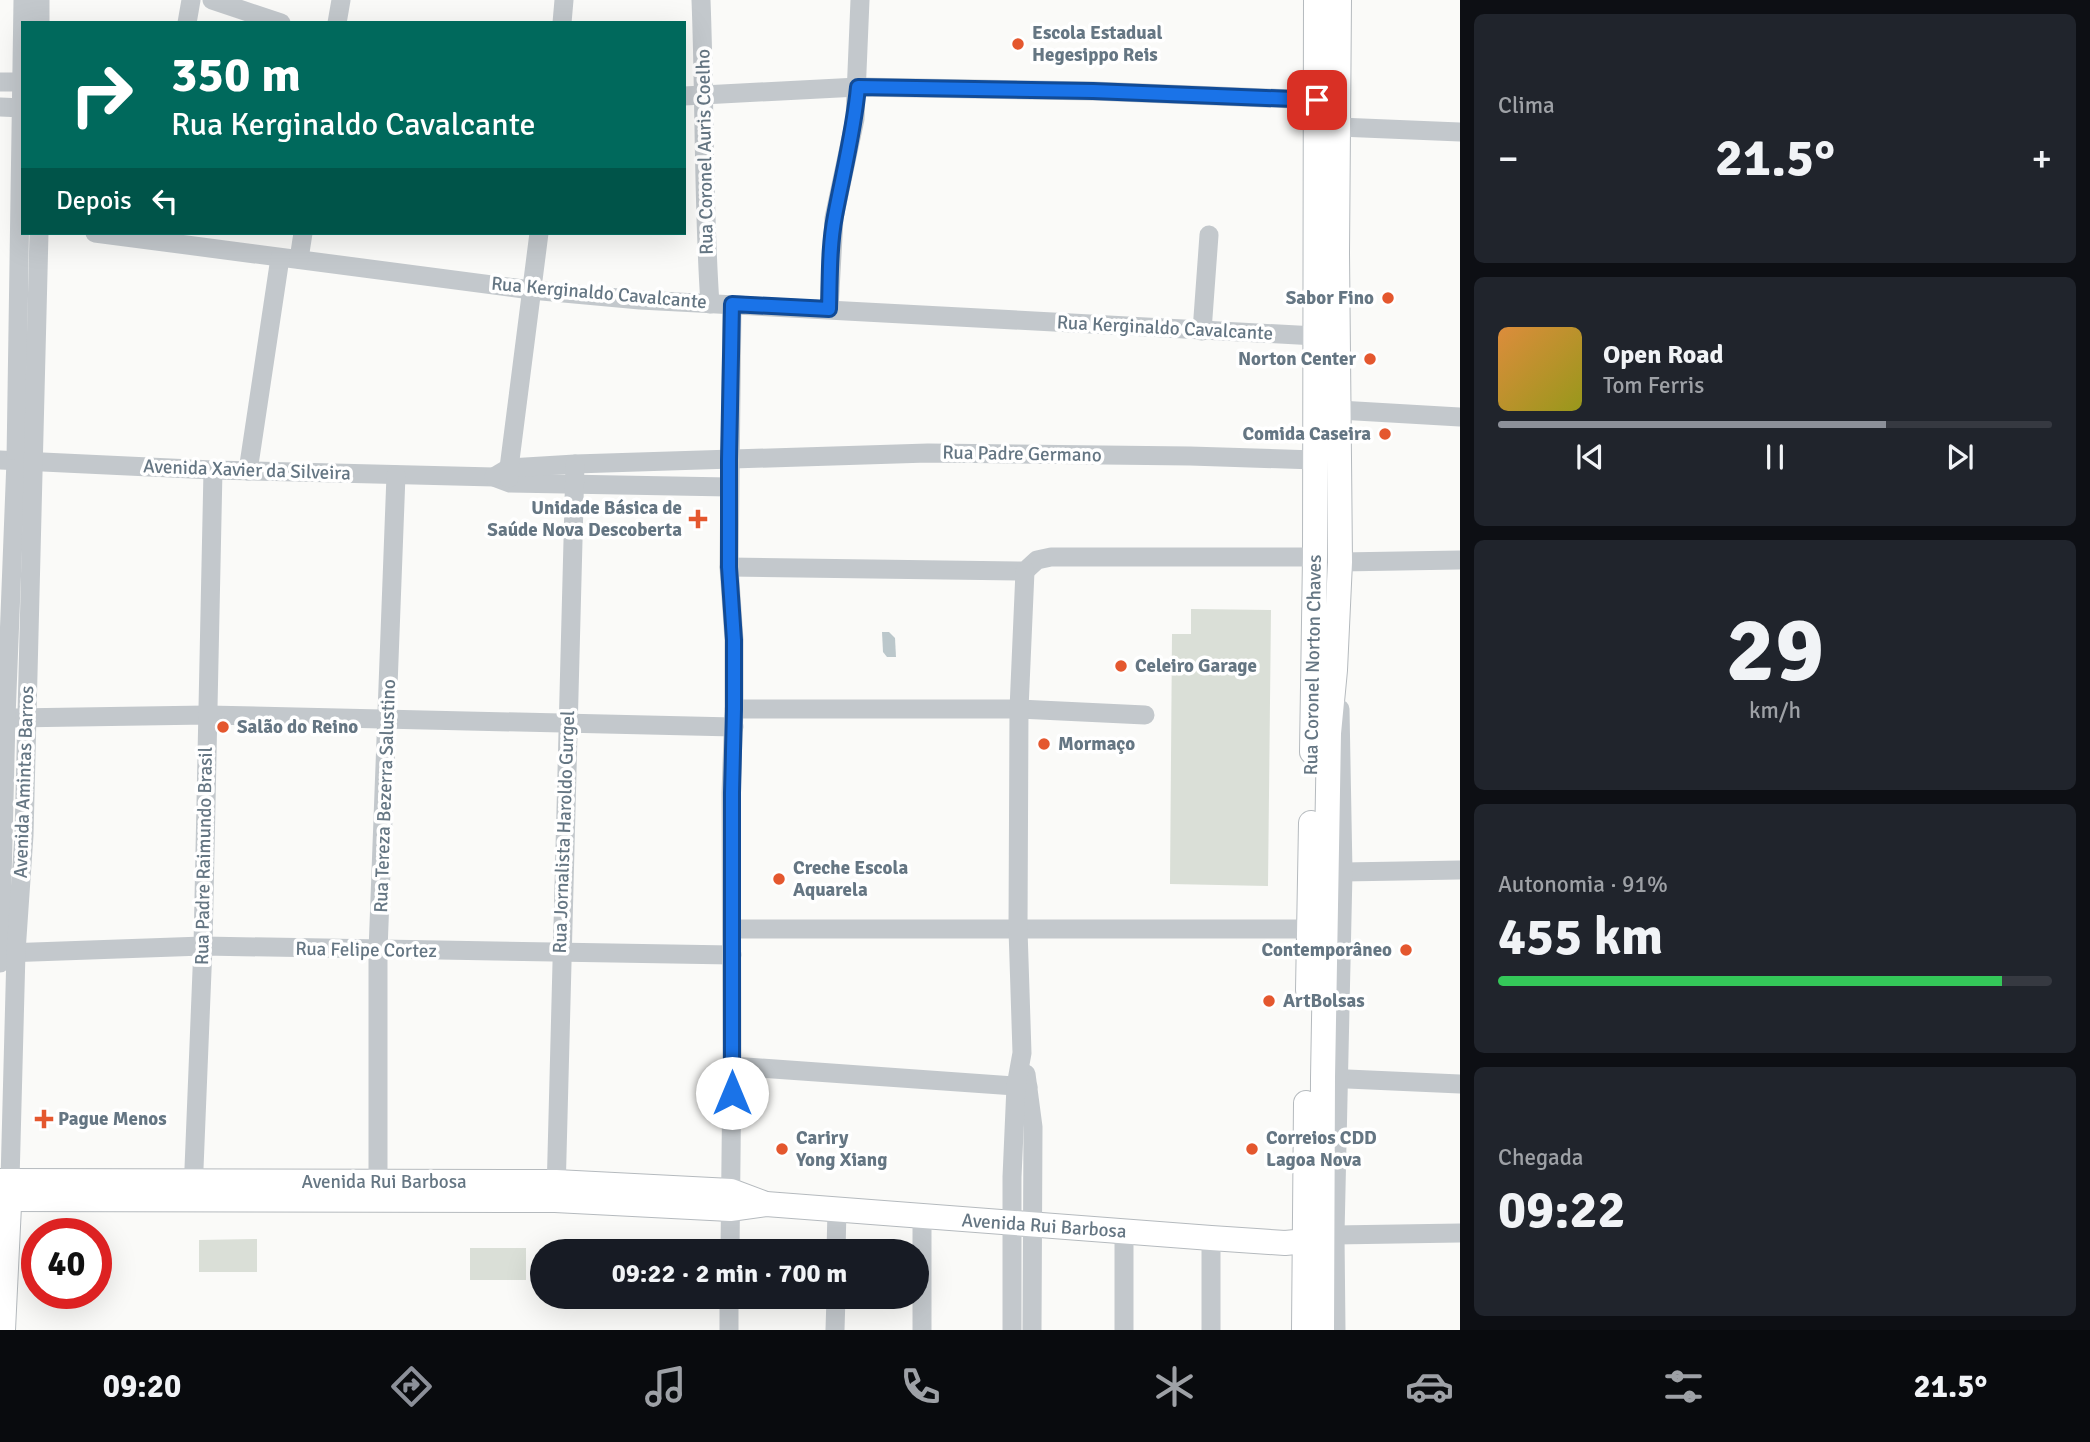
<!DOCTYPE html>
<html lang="pt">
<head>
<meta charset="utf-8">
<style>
	:root { --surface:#171b24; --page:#20242c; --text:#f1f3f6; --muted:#9ea1a6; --line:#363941; --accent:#8c9099 }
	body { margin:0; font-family:Signika,sans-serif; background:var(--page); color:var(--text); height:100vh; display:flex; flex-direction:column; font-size:26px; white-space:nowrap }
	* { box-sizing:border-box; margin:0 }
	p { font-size:23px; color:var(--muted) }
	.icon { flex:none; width:38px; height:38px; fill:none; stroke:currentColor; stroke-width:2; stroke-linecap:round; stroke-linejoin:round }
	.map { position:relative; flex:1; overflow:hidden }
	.panel { display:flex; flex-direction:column; gap:14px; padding:14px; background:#0d0f14; width:630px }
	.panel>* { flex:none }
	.top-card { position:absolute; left:21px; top:21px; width:665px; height:214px; border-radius:0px; box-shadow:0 7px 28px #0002; background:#00695c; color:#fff; overflow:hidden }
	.speed { position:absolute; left:21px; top:1218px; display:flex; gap:14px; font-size:35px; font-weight:700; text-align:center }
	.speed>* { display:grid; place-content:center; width:91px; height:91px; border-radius:50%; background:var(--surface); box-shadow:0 7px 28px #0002; line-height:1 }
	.speed .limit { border:10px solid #d22; background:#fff; color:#111 }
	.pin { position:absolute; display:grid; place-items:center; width:60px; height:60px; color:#fff; margin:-30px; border-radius:14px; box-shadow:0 4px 10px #0006 }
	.me { position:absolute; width:77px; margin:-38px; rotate:0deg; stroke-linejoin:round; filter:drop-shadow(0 0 5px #0008) }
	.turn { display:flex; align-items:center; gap:24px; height:147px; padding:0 35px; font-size:32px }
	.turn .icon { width:91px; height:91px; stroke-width:2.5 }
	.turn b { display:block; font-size:49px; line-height:60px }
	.then { display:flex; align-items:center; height:66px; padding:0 35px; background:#0003; gap:14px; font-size:26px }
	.big { font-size:52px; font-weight:800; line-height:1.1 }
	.panel .widget { flex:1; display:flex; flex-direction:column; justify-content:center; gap:10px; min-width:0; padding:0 24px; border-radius:10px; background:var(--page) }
	.panel .dial { align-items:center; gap:0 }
	.dial b { font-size:91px; line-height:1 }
	.song { display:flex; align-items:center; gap:21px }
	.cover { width:84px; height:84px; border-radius:10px; background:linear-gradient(135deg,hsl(30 70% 55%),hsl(60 70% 35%)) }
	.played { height:7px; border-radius:4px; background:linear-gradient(90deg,var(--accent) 70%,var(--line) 70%) }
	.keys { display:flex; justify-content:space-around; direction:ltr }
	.heat { display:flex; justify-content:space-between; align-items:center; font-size:38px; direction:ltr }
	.charge { height:10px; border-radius:5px; background:linear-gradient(90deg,#34c759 91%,var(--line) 0) }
	.trip { position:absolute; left:530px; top:1239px; width:399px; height:70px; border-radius:35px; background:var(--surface); box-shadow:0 7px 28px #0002; font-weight:800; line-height:70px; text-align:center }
	.tab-bar { display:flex; height:112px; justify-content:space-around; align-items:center; background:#090b0e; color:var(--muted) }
	.tab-bar .icon { width:49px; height:49px }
	.tab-bar .active { color:var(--accent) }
	.tab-bar b { font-size:32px; color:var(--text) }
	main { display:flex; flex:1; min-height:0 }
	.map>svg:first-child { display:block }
	.green { fill:#dadfd7 }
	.water { fill:#bbc7cb }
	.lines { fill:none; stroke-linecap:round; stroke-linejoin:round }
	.major-casing { stroke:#b5babe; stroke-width:26 }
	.minor { stroke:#c3c8cc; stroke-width:19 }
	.major { stroke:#fff; stroke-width:24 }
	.route-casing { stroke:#114b97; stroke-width:18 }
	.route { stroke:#1a73e8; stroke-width:12 }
	.poi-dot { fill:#e4572e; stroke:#fff; stroke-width:2.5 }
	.labels { text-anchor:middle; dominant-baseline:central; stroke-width:7; stroke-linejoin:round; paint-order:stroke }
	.poi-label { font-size:19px; font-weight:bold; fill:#657683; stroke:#fff; text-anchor:start }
	.street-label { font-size:19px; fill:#657683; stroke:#fff }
</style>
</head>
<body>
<main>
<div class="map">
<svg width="1460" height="1330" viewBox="0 0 1460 1330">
	<rect width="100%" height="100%" fill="#fafaf8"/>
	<g class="green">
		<path d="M1191,609L1271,610L1268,886L1170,884L1172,634H1191Z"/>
		<path d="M257,1239V1272H199V1240Z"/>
		<rect x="470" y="1248" width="56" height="32"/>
	</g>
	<path class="water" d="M882,632H889L895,638L896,657H887L883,652Z"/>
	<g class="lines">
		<defs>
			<g id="major">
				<path d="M1312,752L1315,557L1316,0"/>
				<path d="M1308,990L1311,823"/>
				<path d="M0,1181L556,1182L731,1191L763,1203"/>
				<path d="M0,1199L555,1200L730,1209L766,1204L1211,1238L1285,1243L1317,1240"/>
				<path d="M3,1330L10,1185"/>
				<path d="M1304,1330L1306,1103"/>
				<path d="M1322,1330L1323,1078L1329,733L1335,670L1340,562L1337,253L1339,0"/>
			</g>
		</defs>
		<use href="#major" class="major-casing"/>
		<g class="minor">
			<path d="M40,0V23"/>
			<path d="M212,0L281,23"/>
			<path d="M701,0C705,101 703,203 710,304"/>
			<path d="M187,23L191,0"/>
			<path d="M337,23L341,0"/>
			<path d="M562,23L564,0"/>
			<path d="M0,82H23"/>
			<path d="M684,96L858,87L1093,91L1317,100"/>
			<path d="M0,107L23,108"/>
			<path d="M1339,127L1460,132"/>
			<path d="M95,233L531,290L640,300L1316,336"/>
			<path d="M299,259L303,233"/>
			<path d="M829,309L834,218L855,119L860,0"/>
			<path d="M1202,331L1209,235"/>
			<path d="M1339,410L1460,417"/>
			<path d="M0,460L213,470L494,477L510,483L729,487"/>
			<path d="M248,471L280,258"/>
			<path d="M494,477L509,468L575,464L928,453L1190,456L1315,460"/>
			<path d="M509,478V468L539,233"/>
			<path d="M1340,562L1460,560"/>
			<path d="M729,567L1025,571L1037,560L1051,557H1315"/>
			<path d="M734,709H1019L1145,715"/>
			<path d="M14,718L207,715L734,727"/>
			<path d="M1343,872L1460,870"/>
			<path d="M732,929H1308"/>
			<path d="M5,953L203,946L732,955"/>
			<path d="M0,963L6,718L16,460L23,0"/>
			<path d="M732,1066L1028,1087"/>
			<path d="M1026,1074L1033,1127L1032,1330"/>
			<path d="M1325,1078L1460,1084"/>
			<path d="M10,1181L16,952L24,835L39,233"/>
			<path d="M193,1193L203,946L213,470"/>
			<path d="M556,1194L575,464"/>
			<path d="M378,1196V951L396,475"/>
			<path d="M922,1216V1330"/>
			<path d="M1211,1238V1330"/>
			<path d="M1323,1239L1335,1235L1460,1233"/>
			<path d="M730,1251L732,1066L731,793L734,709V640L729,567L732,305"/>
			<path d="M836,1251L837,1210"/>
			<path d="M729,1330V1297"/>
			<path d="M835,1330L836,1297"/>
			<path d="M1012,1330V1177L1016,1086L1022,1053L1018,929L1019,709L1025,571"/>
			<path d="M1124,1330V1232"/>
			<path d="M1336,1330L1335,1235L1343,872L1340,709"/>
		</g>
		<use href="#major" class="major"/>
	</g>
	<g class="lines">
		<defs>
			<path id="route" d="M732,1093V793L734,709V640L729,567V460L732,304L829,309C830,278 829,247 835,216C843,173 854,131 858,87L1093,91L1317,100"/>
		</defs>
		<use href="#route" class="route-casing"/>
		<use href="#route" class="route"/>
	</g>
	<g class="poi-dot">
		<circle cx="1018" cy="44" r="7"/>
		<circle cx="1388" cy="298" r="7"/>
		<circle cx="1370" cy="359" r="7"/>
		<circle cx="1385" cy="434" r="7"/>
		<path d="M694.5 508.5h7v7h7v7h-7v7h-7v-7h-7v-7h7z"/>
		<circle cx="1121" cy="666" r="7"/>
		<circle cx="223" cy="727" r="7"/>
		<circle cx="1044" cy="744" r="7"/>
		<circle cx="779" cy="879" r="7"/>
		<circle cx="1406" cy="950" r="7"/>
		<circle cx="1269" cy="1001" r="7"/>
		<path d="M40.5 1108.5h7v7h7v7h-7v7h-7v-7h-7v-7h7z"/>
		<circle cx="782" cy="1149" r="7"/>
		<circle cx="1252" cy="1149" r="7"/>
	</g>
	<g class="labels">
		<g class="poi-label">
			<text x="1032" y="33">Escola Estadual<tspan x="1032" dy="22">Hegesippo Reis</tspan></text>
			<text x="1374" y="298" text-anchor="end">Sabor Fino</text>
			<text x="1356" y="359" text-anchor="end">Norton Center</text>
			<text x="1371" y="434" text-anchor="end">Comida Caseira</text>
			<text x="682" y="508" text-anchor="end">Unidade Básica de<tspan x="682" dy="22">Saúde Nova Descoberta</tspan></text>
			<text x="1135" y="666">Celeiro Garage</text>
			<text x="237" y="727">Salão do Reino</text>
			<text x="1058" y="744">Mormaço</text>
			<text x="793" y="868">Creche Escola<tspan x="793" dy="22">Aquarela</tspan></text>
			<text x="1392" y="950" text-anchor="end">Contemporâneo</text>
			<text x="1283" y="1001">ArtBolsas</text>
			<text x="58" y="1119">Pague Menos</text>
			<text x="796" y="1138">Cariry<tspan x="796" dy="22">Yong Xiang</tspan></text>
			<text x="1266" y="1138">Correios CDD<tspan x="1266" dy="22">Lagoa Nova</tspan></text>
		</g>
		<g class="street-label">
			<text transform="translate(705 152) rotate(-91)">Rua Coronel Auris Coelho</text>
			<text transform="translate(599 293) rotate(5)">Rua Kerginaldo Cavalcante</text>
			<text transform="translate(1165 328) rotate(3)">Rua Kerginaldo Cavalcante</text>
			<text transform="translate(1022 454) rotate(1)">Rua Padre Germano</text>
			<text transform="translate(247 470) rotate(2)">Avenida Xavier da Silveira</text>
			<text transform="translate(1313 665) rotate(-89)">Rua Coronel Norton Chaves</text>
			<text transform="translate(24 782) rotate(-88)">Avenida Amintas Barros</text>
			<text transform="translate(385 796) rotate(-88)">Rua Tereza Bezerra Salustino</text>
			<text transform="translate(564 832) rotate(-88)">Rua Jornalista Haroldo Gurgel</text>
			<text transform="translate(204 856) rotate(-89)">Rua Padre Raimundo Brasil</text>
			<text transform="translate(366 950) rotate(1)">Rua Felipe Cortez</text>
			<text x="384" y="1182">Avenida Rui Barbosa</text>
			<text transform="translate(1044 1226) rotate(4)">Avenida Rui Barbosa</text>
		</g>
	</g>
</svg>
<div class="speed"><div class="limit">40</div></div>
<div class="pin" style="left:1317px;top:100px;background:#d93025"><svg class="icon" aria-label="arrive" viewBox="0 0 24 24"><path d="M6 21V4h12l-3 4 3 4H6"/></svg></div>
<svg class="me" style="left:732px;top:1093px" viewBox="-20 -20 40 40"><circle r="19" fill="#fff"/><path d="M0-13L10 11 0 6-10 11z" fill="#1a73e8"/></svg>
<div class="trip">09:22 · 2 min · 700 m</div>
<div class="top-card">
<div class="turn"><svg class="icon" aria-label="right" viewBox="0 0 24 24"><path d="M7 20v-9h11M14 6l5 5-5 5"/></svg><div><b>350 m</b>Rua Kerginaldo Cavalcante</div></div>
<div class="then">Depois<svg class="icon" aria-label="left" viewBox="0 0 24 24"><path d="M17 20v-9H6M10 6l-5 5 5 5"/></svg></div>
</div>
</div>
<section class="panel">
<div class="widget"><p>Clima</p>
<div class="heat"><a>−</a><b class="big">21.5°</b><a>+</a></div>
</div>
<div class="widget">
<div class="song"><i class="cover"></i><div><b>Open Road</b><p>Tom Ferris</p></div></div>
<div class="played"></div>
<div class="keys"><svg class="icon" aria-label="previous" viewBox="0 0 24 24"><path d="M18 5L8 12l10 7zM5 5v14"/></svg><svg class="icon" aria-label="pause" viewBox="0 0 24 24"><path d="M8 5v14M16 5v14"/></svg><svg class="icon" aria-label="next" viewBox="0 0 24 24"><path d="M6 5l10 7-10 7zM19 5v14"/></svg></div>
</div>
<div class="widget dial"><b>29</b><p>km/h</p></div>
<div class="widget"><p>Autonomia · 91%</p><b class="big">455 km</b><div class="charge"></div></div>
<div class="widget"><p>Chegada</p><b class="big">09:22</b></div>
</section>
</main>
<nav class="tab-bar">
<b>09:20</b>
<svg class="icon active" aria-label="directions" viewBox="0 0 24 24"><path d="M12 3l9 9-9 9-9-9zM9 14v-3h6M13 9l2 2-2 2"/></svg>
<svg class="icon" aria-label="music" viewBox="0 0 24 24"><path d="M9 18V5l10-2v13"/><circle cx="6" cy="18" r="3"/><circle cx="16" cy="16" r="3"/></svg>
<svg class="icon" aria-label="phone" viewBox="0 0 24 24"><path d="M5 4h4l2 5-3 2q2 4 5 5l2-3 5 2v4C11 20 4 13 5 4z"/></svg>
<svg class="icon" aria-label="climate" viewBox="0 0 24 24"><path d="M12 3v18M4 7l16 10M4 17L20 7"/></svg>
<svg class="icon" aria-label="car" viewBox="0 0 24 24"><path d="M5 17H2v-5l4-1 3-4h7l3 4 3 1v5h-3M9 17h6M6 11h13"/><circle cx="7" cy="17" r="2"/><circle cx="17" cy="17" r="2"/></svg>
<svg class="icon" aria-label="filters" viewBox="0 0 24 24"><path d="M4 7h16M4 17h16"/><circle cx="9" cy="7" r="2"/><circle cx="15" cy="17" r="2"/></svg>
<b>21.5°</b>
</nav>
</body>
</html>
